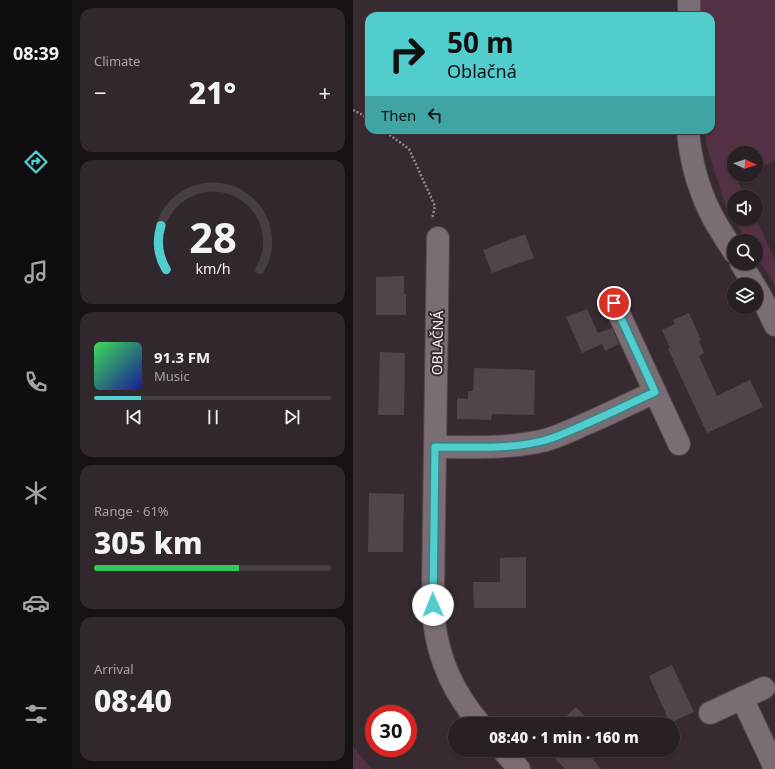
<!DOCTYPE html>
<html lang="en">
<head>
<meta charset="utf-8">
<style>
	:root { --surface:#292025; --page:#31282d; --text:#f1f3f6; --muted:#a5a3a7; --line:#453e42; --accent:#52cdcd }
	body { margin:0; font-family:"Noto Sans",sans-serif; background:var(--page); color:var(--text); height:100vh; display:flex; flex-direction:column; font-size:15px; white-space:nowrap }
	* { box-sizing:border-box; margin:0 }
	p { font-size:13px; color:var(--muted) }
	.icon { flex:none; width:22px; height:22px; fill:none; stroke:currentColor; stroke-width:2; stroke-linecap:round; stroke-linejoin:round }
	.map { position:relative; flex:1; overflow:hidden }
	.drawer { display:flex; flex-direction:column; gap:8px; padding:8px; background:#171214; width:281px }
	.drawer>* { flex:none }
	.top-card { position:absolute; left:12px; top:12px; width:350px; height:122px; border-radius:12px; box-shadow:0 1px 3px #0004,0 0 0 1px var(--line); background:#52cdcd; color:#111; overflow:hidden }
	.needle { width:26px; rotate:94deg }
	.controls { position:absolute; left:374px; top:146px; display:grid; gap:8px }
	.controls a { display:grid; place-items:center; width:36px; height:36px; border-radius:50%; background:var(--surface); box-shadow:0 1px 3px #0004,0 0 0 1px var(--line); font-size:20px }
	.speed { position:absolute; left:12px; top:705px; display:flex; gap:8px; font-size:20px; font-weight:700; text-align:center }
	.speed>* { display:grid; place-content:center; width:52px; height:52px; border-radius:50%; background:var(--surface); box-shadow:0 1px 3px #0004,0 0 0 1px var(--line); line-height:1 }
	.speed .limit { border:6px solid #d22; background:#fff; color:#111 }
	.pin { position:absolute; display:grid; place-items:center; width:34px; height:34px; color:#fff; margin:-17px; border:2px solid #fff; border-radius:50%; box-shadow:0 1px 4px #0007 }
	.me { position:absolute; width:44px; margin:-22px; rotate:359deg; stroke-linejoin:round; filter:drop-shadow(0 0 3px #0008) }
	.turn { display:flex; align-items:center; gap:14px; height:84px; padding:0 16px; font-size:18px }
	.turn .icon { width:52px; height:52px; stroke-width:2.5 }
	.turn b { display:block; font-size:28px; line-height:34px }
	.then { display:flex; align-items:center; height:38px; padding:0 16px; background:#0003; gap:8px; font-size:15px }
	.big { font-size:30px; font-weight:800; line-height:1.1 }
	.drawer .tile { flex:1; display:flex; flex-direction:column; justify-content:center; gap:6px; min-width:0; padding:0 14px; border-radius:12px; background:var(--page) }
	.drawer .dial { align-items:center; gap:0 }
	.dial svg { height:104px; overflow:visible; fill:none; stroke:var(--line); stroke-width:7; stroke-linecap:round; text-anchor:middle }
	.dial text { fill:var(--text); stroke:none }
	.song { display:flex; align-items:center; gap:12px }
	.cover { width:48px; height:48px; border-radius:6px; background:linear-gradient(135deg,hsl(130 70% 55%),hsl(240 70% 35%)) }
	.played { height:4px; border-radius:2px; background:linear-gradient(90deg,var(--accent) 20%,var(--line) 20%) }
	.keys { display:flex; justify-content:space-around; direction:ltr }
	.heat { display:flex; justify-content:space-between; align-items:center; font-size:22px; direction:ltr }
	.charge { height:6px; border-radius:3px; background:linear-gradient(90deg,#34c759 61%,var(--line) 0) }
	.trip { position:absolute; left:95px; top:717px; width:232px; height:40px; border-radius:20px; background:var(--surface); box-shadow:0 1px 3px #0004,0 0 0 1px var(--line); font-weight:800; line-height:40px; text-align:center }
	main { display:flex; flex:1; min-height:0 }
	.tabs { display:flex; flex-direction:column; width:72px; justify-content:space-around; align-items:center; background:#100d0f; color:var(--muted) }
	.tabs .icon { width:28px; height:28px }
	.tabs .selected { color:var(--accent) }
	.tabs b { font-size:18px; color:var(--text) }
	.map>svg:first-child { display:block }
	.green { fill:#533044 }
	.building { fill:#51454b }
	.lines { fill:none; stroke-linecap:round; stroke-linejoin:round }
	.minor-casing { stroke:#52494d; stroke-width:24 }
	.path { stroke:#90878c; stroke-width:2.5; stroke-dasharray:2 2; stroke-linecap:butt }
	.minor { stroke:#7a6d73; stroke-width:22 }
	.route-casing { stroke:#358585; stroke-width:10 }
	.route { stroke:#52cdcd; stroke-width:7 }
	.labels { text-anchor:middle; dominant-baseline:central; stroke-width:4; stroke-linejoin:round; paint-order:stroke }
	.street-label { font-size:14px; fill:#f6eff3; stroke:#372b31 }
</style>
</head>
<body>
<main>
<nav class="tabs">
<b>08:39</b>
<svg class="icon selected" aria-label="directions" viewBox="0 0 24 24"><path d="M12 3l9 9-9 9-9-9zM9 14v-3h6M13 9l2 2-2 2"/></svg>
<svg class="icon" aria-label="music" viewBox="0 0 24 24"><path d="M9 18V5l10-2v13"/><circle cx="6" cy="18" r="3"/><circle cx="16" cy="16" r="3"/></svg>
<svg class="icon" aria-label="phone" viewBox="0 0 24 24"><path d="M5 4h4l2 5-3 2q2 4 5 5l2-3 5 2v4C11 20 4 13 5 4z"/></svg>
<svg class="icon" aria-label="climate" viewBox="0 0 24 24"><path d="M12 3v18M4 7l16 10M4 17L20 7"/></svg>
<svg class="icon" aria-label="car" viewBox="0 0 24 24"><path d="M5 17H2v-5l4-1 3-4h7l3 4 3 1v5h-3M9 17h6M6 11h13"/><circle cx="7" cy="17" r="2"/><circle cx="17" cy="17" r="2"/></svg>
<svg class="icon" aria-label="filters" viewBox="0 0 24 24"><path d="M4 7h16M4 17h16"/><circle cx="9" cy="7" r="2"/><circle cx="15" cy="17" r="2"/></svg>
</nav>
<section class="drawer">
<div class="tile"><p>Climate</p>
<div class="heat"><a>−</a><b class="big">21°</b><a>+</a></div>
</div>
<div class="tile dial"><svg viewBox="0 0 100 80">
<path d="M14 69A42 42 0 1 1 86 69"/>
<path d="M14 69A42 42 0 0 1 10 35" stroke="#52cdcd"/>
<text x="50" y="56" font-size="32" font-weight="700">28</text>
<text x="50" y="72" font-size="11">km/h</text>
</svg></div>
<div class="tile">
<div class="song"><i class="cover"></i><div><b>91.3 FM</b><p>Music</p></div></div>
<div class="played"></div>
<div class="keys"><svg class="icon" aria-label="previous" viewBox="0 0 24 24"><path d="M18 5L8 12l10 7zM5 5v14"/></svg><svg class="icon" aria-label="pause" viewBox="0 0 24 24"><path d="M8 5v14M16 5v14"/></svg><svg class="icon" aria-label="next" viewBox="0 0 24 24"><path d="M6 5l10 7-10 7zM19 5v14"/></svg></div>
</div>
<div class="tile"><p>Range · 61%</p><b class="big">305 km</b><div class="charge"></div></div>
<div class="tile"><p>Arrival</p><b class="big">08:40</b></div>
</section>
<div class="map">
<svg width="422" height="769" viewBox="0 0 422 769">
	<rect width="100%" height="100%" fill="#372b31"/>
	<g class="green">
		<path d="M347,0H422V161L403,169V153H381V175H388L383,177L392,197H381V219H403L422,260V288L419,281L403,255V241H394L373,207L353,144L352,130H358V16H347Z"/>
		<path d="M0,746L18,769H0Z"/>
	</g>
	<g class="building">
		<path d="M172,234L181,258L139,273L130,250Z"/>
		<path d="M51,276V294H53V315H23V277Z"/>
		<path d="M234,309L245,333L259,328L266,344L252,351L248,341L249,344L229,353L213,317Z"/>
		<path d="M336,313L348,340L346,341L351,353L346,356L364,396L397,380L410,407L354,433L315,349L317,348L309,330L322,324L320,320Z"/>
		<path d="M27,352L52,353L51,415H25Z"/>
		<path d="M121,368L182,370L181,415L139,414L138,420L104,419V398L115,399V391H120Z"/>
		<path d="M16,493L51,494L50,552H15Z"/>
		<path d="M173,557V608H121L120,582H147V558Z"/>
		<path d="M319,665L341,712L317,723L296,676Z"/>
		<path d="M223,707L239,724H205Z"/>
		<path d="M194,750H232L248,769H212Z"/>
	</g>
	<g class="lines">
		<defs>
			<g id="minor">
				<path d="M336,16V0"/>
				<path d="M335,130C337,158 345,187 357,212C364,226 373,239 381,252"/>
				<path d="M85,238L80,590C80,600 80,611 81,621C86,662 101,693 127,724"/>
				<path d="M388,263L401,285"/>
				<path d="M403,288L415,310L422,325"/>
				<path d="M261,303L326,444"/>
				<path d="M82,447C119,447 157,449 193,440C207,436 221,429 235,423C258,413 280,402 302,392"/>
				<path d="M389,698L422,768"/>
				<path d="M357,713L411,688"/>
				<path d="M150,750L166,769"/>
			</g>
		</defs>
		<use href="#minor" class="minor-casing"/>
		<g class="path">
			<path d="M0,110L10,115L16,120"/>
			<path d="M30,130L56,149L82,206L79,219"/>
		</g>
		<use href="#minor" class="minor"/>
	</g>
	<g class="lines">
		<defs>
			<path id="route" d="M80,605L82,447C119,447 157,450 193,440C207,436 221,429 235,423C258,413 280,402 302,392L261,303"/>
		</defs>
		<use href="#route" class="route-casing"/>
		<use href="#route" class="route"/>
	</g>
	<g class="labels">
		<g class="street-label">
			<text transform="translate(84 343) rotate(-89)">OBLAČNÁ</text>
		</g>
	</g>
</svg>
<div class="controls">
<a><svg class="needle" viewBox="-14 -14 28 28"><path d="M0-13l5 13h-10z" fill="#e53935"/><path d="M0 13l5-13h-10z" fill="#a5a3a7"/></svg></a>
<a><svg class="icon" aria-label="sound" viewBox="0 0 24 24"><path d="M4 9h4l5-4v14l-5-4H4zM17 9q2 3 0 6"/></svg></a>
<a><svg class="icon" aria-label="search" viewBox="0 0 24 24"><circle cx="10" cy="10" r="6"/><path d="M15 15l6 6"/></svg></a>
<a><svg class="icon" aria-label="layers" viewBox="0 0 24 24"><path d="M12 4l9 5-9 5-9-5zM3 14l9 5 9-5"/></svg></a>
</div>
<div class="speed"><div class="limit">30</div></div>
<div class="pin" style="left:261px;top:303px;background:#d93025"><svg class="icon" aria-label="arrive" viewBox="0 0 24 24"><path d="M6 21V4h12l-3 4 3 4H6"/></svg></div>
<svg class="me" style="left:80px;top:605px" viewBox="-20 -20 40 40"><circle r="19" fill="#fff"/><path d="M0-13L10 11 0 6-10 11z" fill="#52cdcd"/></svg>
<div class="trip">08:40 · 1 min · 160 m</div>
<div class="top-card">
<div class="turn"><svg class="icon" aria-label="right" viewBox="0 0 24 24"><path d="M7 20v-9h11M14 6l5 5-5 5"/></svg><div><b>50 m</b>Oblačná</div></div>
<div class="then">Then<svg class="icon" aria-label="left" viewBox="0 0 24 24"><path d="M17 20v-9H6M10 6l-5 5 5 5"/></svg></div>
</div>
</div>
</main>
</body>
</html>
